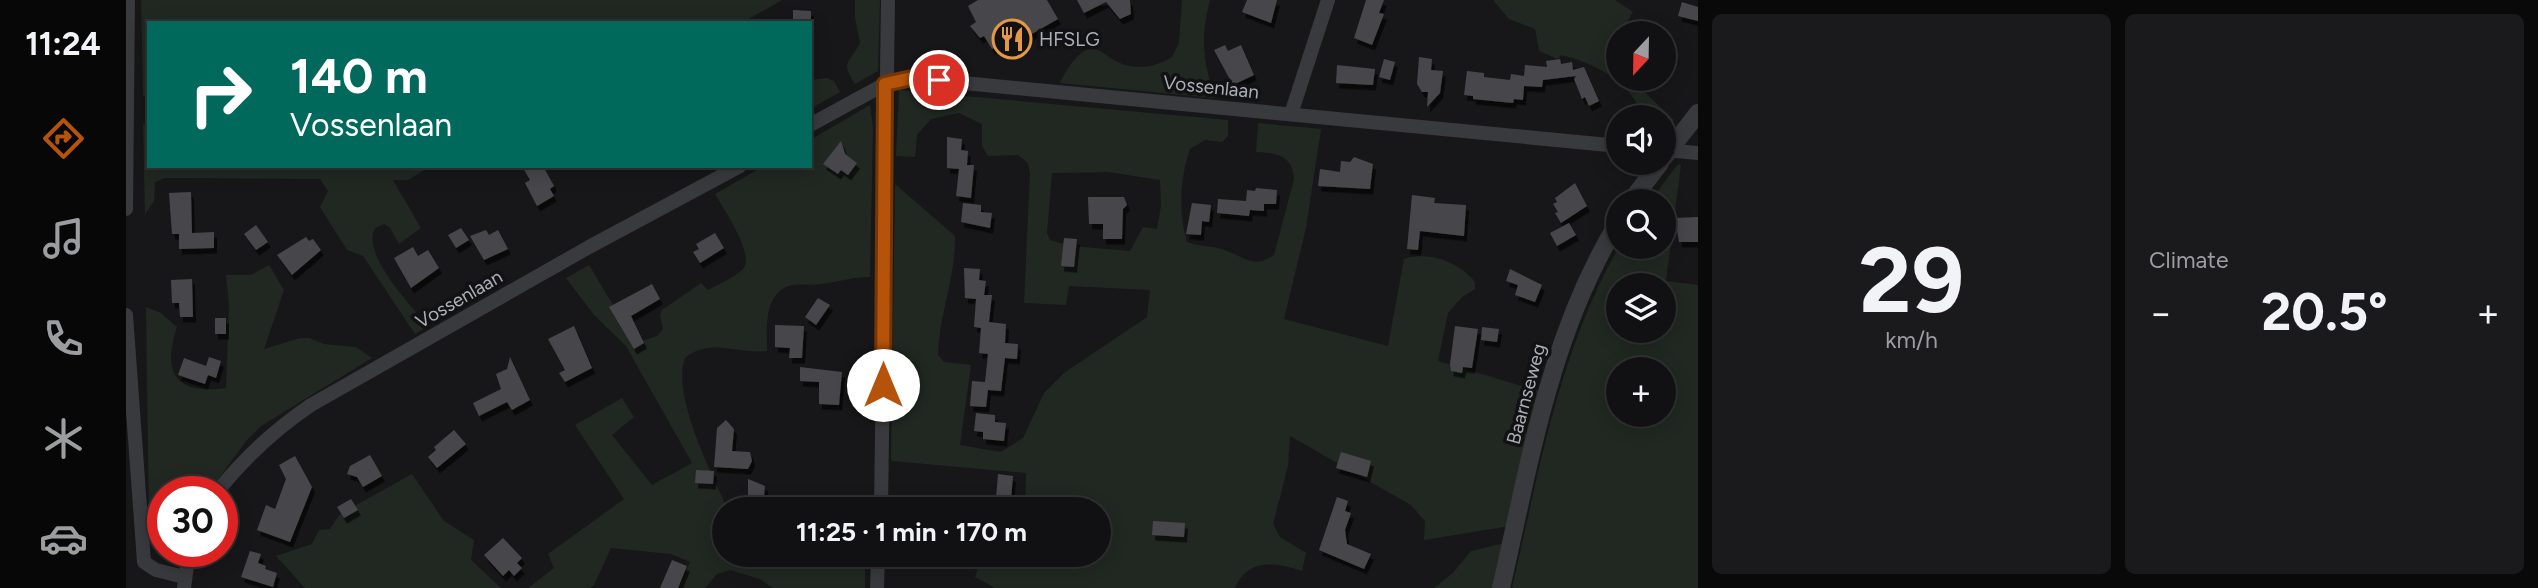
<!DOCTYPE html>
<html lang="en">
<head>
<meta charset="utf-8">
<style>
	:root { --surface:#111113; --page:#1a1a1c; --text:#f1f3f6; --muted:#9c9da0; --line:#303133; --accent:#b45309 }
	body { margin:0; font-family:Figtree,sans-serif; background:var(--page); color:var(--text); height:100vh; display:flex; flex-direction:column; font-size:26px; white-space:nowrap }
	* { box-sizing:border-box; margin:0 }
	p { font-size:23px; color:var(--muted) }
	.icon { flex:none; width:38px; height:38px; fill:none; stroke:currentColor; stroke-width:2; stroke-linecap:round; stroke-linejoin:round }
	.map { position:relative; flex:1; overflow:hidden }
	.panel { display:flex; flex-direction:column; gap:14px; padding:14px; background:#09090a; width:840px }
	.panel>* { flex:none }
	.hud { position:absolute; left:21px; top:21px; width:665px; height:147px; border-radius:0px; box-shadow:0 4px 18px #0003,0 0 0 2px var(--line); background:#00695c; color:#fff; overflow:hidden }
	.needle { width:46px; rotate:202deg }
	.controls { position:absolute; left:1480px; top:21px; display:grid; gap:14px }
	.controls a { display:grid; place-items:center; width:70px; height:70px; border-radius:50%; background:var(--surface); box-shadow:0 4px 18px #0003,0 0 0 2px var(--line); font-size:35px }
	.speed { position:absolute; left:21px; top:476px; display:flex; gap:14px; font-size:35px; font-weight:700; text-align:center }
	.speed>* { display:grid; place-content:center; width:91px; height:91px; border-radius:50%; background:var(--surface); box-shadow:0 4px 18px #0003,0 0 0 2px var(--line); line-height:1 }
	.speed .limit { border:10px solid #d22; background:#fff; color:#111 }
	.pin { position:absolute; display:grid; place-items:center; width:60px; height:60px; color:#fff; margin:-30px; border:4px solid #fff; border-radius:50%; box-shadow:0 2px 7px #0007 }
	.me { position:absolute; width:77px; margin:-38px; rotate:0deg; stroke-linejoin:round; filter:drop-shadow(0 0 5px #0008) }
	.turn { display:flex; align-items:center; gap:24px; height:147px; padding:0 28px; font-size:32px }
	.turn .icon { width:91px; height:91px; stroke-width:2.5 }
	.turn b { display:block; font-size:49px; line-height:60px }
	.big { font-size:52px; font-weight:700; line-height:1.1 }
	.panel .tile { flex:1; display:flex; flex-direction:column; justify-content:center; gap:10px; min-width:0; padding:0 24px; border-radius:10px; background:var(--page) }
	.panel .dial { align-items:center; gap:0 }
	.dial b { font-size:91px; line-height:1 }
	.heat { display:flex; justify-content:space-between; align-items:center; font-size:38px; direction:ltr }
	.panel .tiles { flex:1; display:grid; gap:14px; grid-template-columns:repeat(2,1fr) }
	.trip { position:absolute; left:586px; top:497px; width:399px; height:70px; border-radius:35px; background:var(--surface); box-shadow:0 4px 18px #0003,0 0 0 2px var(--line); font-weight:700; line-height:70px; text-align:center }
	main { display:flex; flex:1; min-height:0 }
	.tabs { display:flex; flex-direction:column; width:126px; justify-content:space-around; align-items:center; background:#070708; color:var(--muted) }
	.tabs .icon { width:49px; height:49px }
	.tabs .on { color:var(--accent) }
	.tabs b { font-size:32px; color:var(--text) }
	.map>svg:first-child { display:block }
	.green { fill:#212821; fill-rule:evenodd }
	.building { fill:#46474b; filter:url(#shadow) }
	.lines { fill:none; stroke-linecap:round; stroke-linejoin:round }
	.minor { stroke:#383a3d; stroke-width:14 }
	.tertiary { stroke:#383a3d; stroke-width:18 }
	.route-casing { stroke:#753606; stroke-width:18 }
	.route { stroke:#b45309; stroke-width:12 }
	.labels { text-anchor:middle; dominant-baseline:central; stroke-width:7; stroke-linejoin:round; paint-order:stroke }
	.poi-label { font-size:19px; fill:#aab0b7; stroke:#121214; text-anchor:start }
	.street-label { font-size:19px; fill:#aab0b7; stroke:#121214 }
</style>
</head>
<body>
<main>
<nav class="tabs">
<b>11:24</b>
<svg class="icon on" aria-label="directions" viewBox="0 0 24 24"><path d="M12 3l9 9-9 9-9-9zM9 14v-3h6M13 9l2 2-2 2"/></svg>
<svg class="icon" aria-label="music" viewBox="0 0 24 24"><path d="M9 18V5l10-2v13"/><circle cx="6" cy="18" r="3"/><circle cx="16" cy="16" r="3"/></svg>
<svg class="icon" aria-label="phone" viewBox="0 0 24 24"><path d="M5 4h4l2 5-3 2q2 4 5 5l2-3 5 2v4C11 20 4 13 5 4z"/></svg>
<svg class="icon" aria-label="climate" viewBox="0 0 24 24"><path d="M12 3v18M4 7l16 10M4 17L20 7"/></svg>
<svg class="icon" aria-label="car" viewBox="0 0 24 24"><path d="M5 17H2v-5l4-1 3-4h7l3 4 3 1v5h-3M9 17h6M6 11h13"/><circle cx="7" cy="17" r="2"/><circle cx="17" cy="17" r="2"/></svg>
</nav>
<div class="map">
<svg width="1572" height="588" viewBox="0 0 1572 588">
	<defs>
		<filter id="shadow"><feDropShadow dx="3" dy="5.5" stdDeviation="0" flood-color="#0009"/></filter>
	</defs>
	<rect width="100%" height="100%" fill="#171719"/>
	<g class="green">
		<path d="M15,0H656L616,23H23V96H17Z"/>
		<path d="M729,0H754L752,71L729,84C714,60 723,65 734,43L729,18Z"/>
		<path d="M1056,0H1084C1074,39 1077,59 1089,98L934,83C939,72 953,47 968,49C976,50 981,57 988,60C1006,71 1029,68 1046,57L1053,43Z"/>
		<path d="M1367,0H1489L1507,12L1487,47L1493,65V79H1505L1548,120L1538,136V117H1516C1507,82 1469,63 1435,55L1432,59L1413,51L1409,29L1383,19Z"/>
		<path d="M701,78L708,81L714,92L684,109V80Z"/>
		<path d="M773,90L1102,120V136L1096,142L1079,140L1064,149C1054,178 1052,213 1061,242C1073,247 1088,245 1101,251C1120,258 1128,269 1148,255L1168,179C1167,155 1150,153 1130,152L1132,123L1195,129L1180,228L1158,319L1262,346L1278,259C1302,251 1333,262 1349,282V289L1336,297L1322,313L1312,361L1416,392L1384,526L1298,540L1299,521L1285,505L1164,436L1162,466L1147,524L1154,537L1180,553L1176,571C1151,562 1122,557 1109,588H869L849,577L856,555H973V509H899L900,473L765,461L769,184L829,236C830,277 813,314 812,355L818,362L845,365L834,445L875,452L897,438L918,393L938,373L1021,317L1024,290L943,286L940,305L898,303L904,174L902,163L892,155L862,156L856,146V124L833,113L805,119L791,135L789,157L770,156ZM982,172L1034,180L1035,206L1031,229L1017,227L1004,251L945,246L924,240L921,233L926,173Z"/>
		<path d="M744,105L747,127L744,277C726,277 712,282 695,284C686,286 676,283 667,285C637,291 641,327 641,351C611,355 585,337 559,358C545,393 586,476 602,509H598V555H739V588H647L634,579L604,570L591,574L579,588H553L564,562L545,554L485,548L468,585L464,588H402L428,568L422,554L498,499L449,425L496,398L508,417L486,435L526,485L566,463L500,346L468,315L440,278L463,265L510,343L531,336L537,329L534,315L536,310L575,283L582,290C593,284 607,278 616,270C631,257 597,208 589,194L638,166H684V140Z"/>
		<path d="M17,124L23,125V166H305L282,180H267L295,228L273,244L264,228L258,224L249,228C235,254 285,306 302,326L289,334L237,256L221,250L194,207L202,191L194,179L39,178L29,182L28,201L19,214Z"/>
		<path d="M1552,164L1555,165L1540,281L1572,285V588H1386C1413,472 1433,351 1493,247H1538V201H1524ZM1493,285H1538V331H1493ZM1493,369H1538V415H1493Z"/>
		<path d="M143,265L158,290L138,349L174,338H183L198,344L230,347L246,358L135,426L120,441L83,492H37V551H57L44,560C26,556 26,537 23,521L20,307L35,313L51,327C35,374 51,395 100,388L103,306L100,275H125Z"/>
		<path d="M286,474L318,521L348,540L345,560L375,588H179L150,556L186,544L193,530L204,529L214,514Z"/>
		<path d="M1379,543L1368,588H1308L1327,573L1345,551Z"/>
	</g>
	<g class="building">
		<path d="M852,0H921L932,19L890,43L883,46L881,41L866,49L858,36L854,38L844,26L850,22L842,6Z"/>
		<path d="M951,0H1004L1005,14L994,19L980,2L958,13Z"/>
		<path d="M1121,0H1151L1145,23L1116,12Z"/>
		<path d="M1240,0H1258L1253,13L1258,14L1246,45L1228,38Z"/>
		<path d="M1556,2L1572,7V21L1552,16Z"/>
		<path d="M667,10L685,11V23H667Z"/>
		<path d="M1099,45L1102,51L1115,45L1128,75L1107,85L1088,50Z"/>
		<path d="M1493,45V71L1480,61Z"/>
		<path d="M1293,57L1306,59L1305,70L1317,71L1314,93L1301,107L1302,92H1296L1291,84Z"/>
		<path d="M1258,59L1269,62L1264,80L1253,77Z"/>
		<path d="M1434,59L1435,64L1446,62L1447,70L1458,67L1473,101L1463,106L1459,97L1456,99L1448,79L1450,76L1417,80L1416,87L1398,86L1397,100L1388,99L1387,103L1347,99V96L1338,95L1341,71L1358,73V77L1384,80L1385,74L1398,76L1399,65L1421,67L1420,61Z"/>
		<path d="M1211,65L1249,69L1247,85L1210,83Z"/>
		<path d="M821,137L836,139L835,150L842,151L841,165H848L845,198L830,196L833,169L821,168Z"/>
		<path d="M715,141L719,154L731,163L722,175L715,170L712,174L697,164Z"/>
		<path d="M1228,157L1247,164L1244,189L1192,186L1194,169L1214,172L1215,161L1224,162Z"/>
		<path d="M396,166H417L428,186L424,189L428,196L411,206L399,183L404,180Z"/>
		<path d="M1449,183L1461,206L1435,223L1429,213L1432,212L1427,204L1431,202L1429,198Z"/>
		<path d="M1130,188L1151,190L1150,204H1138V211L1124,210L1123,216L1091,213L1092,199L1120,201L1121,190L1129,191Z"/>
		<path d="M65,192L66,233L88,232V248L53,249V234H46L43,193Z"/>
		<path d="M1286,195L1309,198L1308,203L1340,205L1338,236L1294,231L1292,250L1281,249Z"/>
		<path d="M962,197H998L1001,205L997,209L996,239H977V224H963Z"/>
		<path d="M837,203L855,205V212L866,213L864,228L835,222Z"/>
		<path d="M1066,203L1085,205L1083,222L1076,221L1075,235L1060,234Z"/>
		<path d="M1572,217V242H1553L1549,218Z"/>
		<path d="M1443,223L1450,235L1431,246L1424,233Z"/>
		<path d="M130,225L142,242L130,250L118,234Z"/>
		<path d="M335,228L343,240L330,248L322,235Z"/>
		<path d="M360,230L363,235L372,230L382,249L358,260L344,236Z"/>
		<path d="M589,233L598,248L574,263L567,252L573,249L570,244Z"/>
		<path d="M180,237L183,241L187,239L195,250L166,275L151,255Z"/>
		<path d="M938,238L951,239L948,267L935,266Z"/>
		<path d="M287,247L292,256L302,250L313,268L285,288L268,258Z"/>
		<path d="M838,268L854,269L853,280L860,281L858,295H866L863,322L880,324L879,343L892,344L891,359L879,358L875,391L862,390L860,407L844,406L846,381L859,382L862,354L853,353L855,328L848,327L850,299L839,298Z"/>
		<path d="M1384,269L1416,285L1409,302L1389,295L1392,285L1380,281Z"/>
		<path d="M66,279L67,317H54L53,303H46L45,280Z"/>
		<path d="M526,284L534,299L505,316L518,343L508,349L483,307Z"/>
		<path d="M692,298L704,305L690,325L679,317Z"/>
		<rect x="89" y="318" width="11" height="16"/>
		<path d="M649,325L678,326L676,358H663L664,348L649,347Z"/>
		<path d="M448,326L466,368L439,382L433,373L439,370L422,339Z"/>
		<path d="M1329,326L1352,329L1346,368L1337,367L1336,373L1325,371L1324,364Z"/>
		<path d="M1356,327L1373,329L1371,342L1355,340Z"/>
		<path d="M83,357L95,361L90,378L82,375L79,384L52,375L58,358L80,366Z"/>
		<path d="M384,357L404,400L386,410L381,402L353,416L347,403L375,389L370,374L381,369Z"/>
		<path d="M674,367L716,372L713,405L693,404V382L674,381Z"/>
		<path d="M850,413L869,415V422L880,423L878,441L857,439V432L848,431Z"/>
		<path d="M600,420L608,429L606,451L624,452L626,461L622,469L588,467L591,428Z"/>
		<path d="M328,430L340,444L311,468L302,457L310,450L308,447Z"/>
		<path d="M1215,452L1245,461L1241,477L1210,468Z"/>
		<path d="M244,455L256,476L237,487L231,477L221,474L224,466Z"/>
		<path d="M169,456L186,487L164,542L131,530L140,505L149,509L160,479L153,465Z"/>
		<path d="M570,470L588,471L587,484L569,483Z"/>
		<path d="M872,474L887,476L885,499L870,498Z"/>
		<path d="M622,479L639,486L638,496H622Z"/>
		<path d="M1211,497L1222,501L1219,511L1225,513L1219,530L1221,544L1245,554L1238,569L1193,550Z"/>
		<path d="M225,499L232,510L218,518L211,507Z"/>
		<path d="M1027,521L1059,523L1058,537L1026,535Z"/>
		<path d="M377,538L396,558L391,563L396,568L388,576L383,570L377,576L358,555Z"/>
		<path d="M124,551L135,554L132,563L140,566L139,569L151,573L147,587L115,577Z"/>
		<path d="M546,560L561,566L552,588H534Z"/>
	</g>
	<g class="lines">
		<g class="minor">
			<path d="M1165,114L1202,0"/>
			<path d="M684,125L759,84L786,78L1493,146"/>
			<path d="M1538,150L1572,153"/>
			<path d="M0,209L2,0"/>
			<path d="M0,315L18,562L30,570L58,577"/>
			<path d="M91,492C119,457 148,430 185,405L463,247L614,166"/>
			<path d="M755,509L762,0"/>
			<path d="M58,588L63,551"/>
			<path d="M751,588L752,555"/>
		</g>
		<g class="tertiary">
			<path d="M1538,157L1572,113"/>
			<path d="M1505,201L1534,163"/>
			<path d="M1375,588C1404,462 1424,333 1493,221"/>
		</g>
	</g>
	<g class="lines">
		<defs>
			<path id="route" d="M757,385L759,84L786,78L813,80"/>
		</defs>
		<use href="#route" class="route-casing"/>
		<use href="#route" class="route"/>
	</g>
	<defs>
		<symbol id="restaurant-ring" viewBox="-11 -11 22 22"><circle r="9.5" fill="#121214" stroke="#e39845" stroke-width="1.5"/><path d="M-5-6h1v4h1v-4h1v4h1v-4h1v5L-1.5 .5V6h-2V.5L-5-1ZM5-6V6H3V1.5H1.5Q1.5-4 5-6Z" fill="#e39845"/></symbol>
	</defs>
	<g fill-rule="evenodd">
		<use href="#restaurant-ring" x="864" y="17" width="44" height="44"/>
	</g>
	<g class="labels">
		<g class="poi-label">
			<text x="913" y="39">HFSLG</text>
		</g>
		<g class="street-label">
			<text transform="translate(1085 87) rotate(6)">Vossenlaan</text>
			<text transform="translate(333 299) rotate(-30)">Vossenlaan</text>
			<text transform="translate(1400 394) rotate(-75)">Baarnseweg</text>
		</g>
	</g>
</svg>
<div class="controls">
<a><svg class="needle" viewBox="-14 -14 28 28"><path d="M0-13l5 13h-10z" fill="#e53935"/><path d="M0 13l5-13h-10z" fill="#9c9da0"/></svg></a>
<a><svg class="icon" aria-label="sound" viewBox="0 0 24 24"><path d="M4 9h4l5-4v14l-5-4H4zM17 9q2 3 0 6"/></svg></a>
<a><svg class="icon" aria-label="search" viewBox="0 0 24 24"><circle cx="10" cy="10" r="6"/><path d="M15 15l6 6"/></svg></a>
<a><svg class="icon" aria-label="layers" viewBox="0 0 24 24"><path d="M12 4l9 5-9 5-9-5zM3 14l9 5 9-5"/></svg></a>
<a>+</a>
</div>
<div class="speed"><div class="limit">30</div></div>
<div class="pin" style="left:813px;top:80px;background:#d93025"><svg class="icon" aria-label="arrive" viewBox="0 0 24 24"><path d="M6 21V4h12l-3 4 3 4H6"/></svg></div>
<svg class="me" style="left:757px;top:385px" viewBox="-20 -20 40 40"><circle r="19" fill="#fff"/><path d="M0-13L10 11 0 6-10 11z" fill="#b45309"/></svg>
<div class="trip">11:25 · 1 min · 170 m</div>
<div class="hud">
<div class="turn"><svg class="icon" aria-label="right" viewBox="0 0 24 24"><path d="M7 20v-9h11M14 6l5 5-5 5"/></svg><div><b>140 m</b>Vossenlaan</div></div>
</div>
</div>
<section class="panel">
<div class="tiles">
<div class="tile dial"><b>29</b><p>km/h</p></div>
<div class="tile"><p>Climate</p>
<div class="heat"><a>−</a><b class="big">20.5°</b><a>+</a></div>
</div>
</div>
</section>
</main>
</body>
</html>
